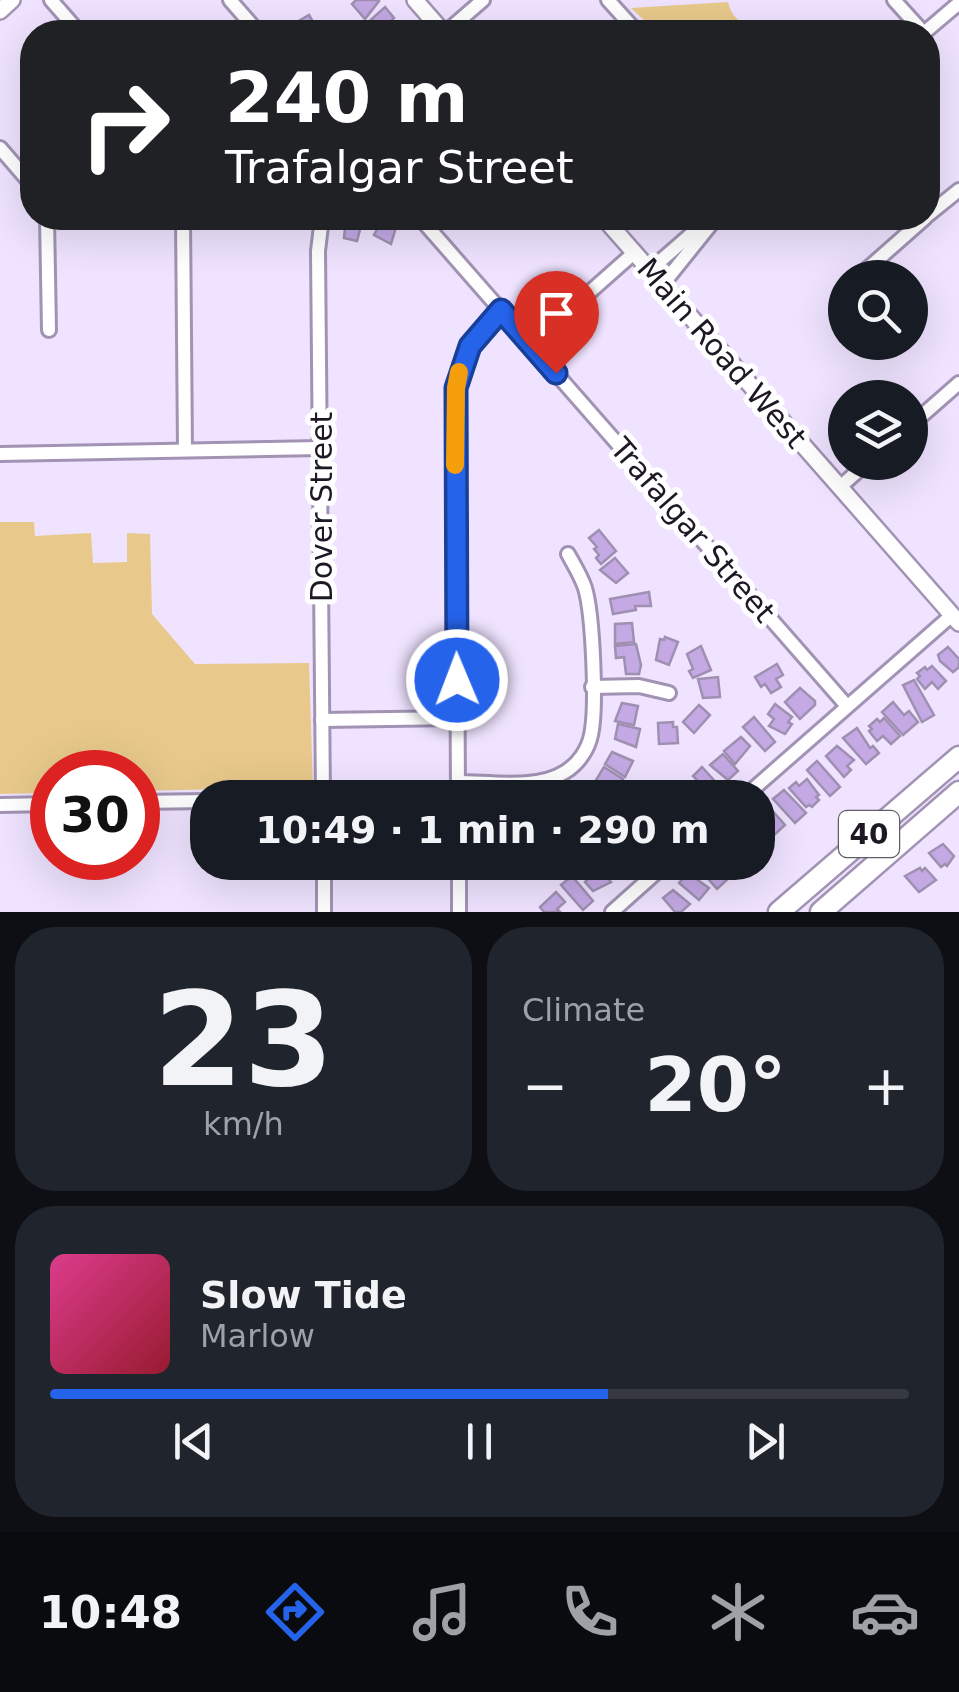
<!DOCTYPE html>
<html lang="en">
<head>
<meta charset="utf-8">
<style>
	:root { --surface:#171b24; --page:#20242c; --text:#f1f3f6; --muted:#9ea1a6; --line:#363941; --accent:#2563eb }
	body { margin:0; font-family:"DejaVu Sans",sans-serif; background:var(--page); color:var(--text); height:100vh; display:flex; flex-direction:column; font-size:38px; white-space:nowrap }
	* { box-sizing:border-box; margin:0 }
	p { font-size:32px; color:var(--muted) }
	.icon { flex:none; width:55px; height:55px; fill:none; stroke:currentColor; stroke-width:2; stroke-linecap:round; stroke-linejoin:round }
	.map { position:relative; height:912px; overflow:hidden }
	.sheet { display:flex; flex-direction:column; gap:15px; padding:15px; background:#0d0f14; flex:1 }
	.sheet>* { flex:none }
	.banner { position:absolute; left:20px; top:20px; width:920px; height:210px; border-radius:40px; box-shadow:0 10px 40px #0002; background:#202124; color:#fff; overflow:hidden }
	.fabs { position:absolute; left:828px; top:260px; display:grid; gap:20px }
	.fabs a { display:grid; place-items:center; width:100px; height:100px; border-radius:50%; background:var(--surface); box-shadow:0 10px 40px #0002; font-size:50px }
	.speed { position:absolute; left:30px; top:750px; display:flex; gap:20px; font-size:50px; font-weight:700; text-align:center }
	.speed>* { display:grid; place-content:center; width:130px; height:130px; border-radius:50%; background:var(--surface); box-shadow:0 10px 40px #0002; line-height:1 }
	.speed .limit { border:15px solid #d22; background:#fff; color:#111 }
	.pin { position:absolute; display:grid; place-items:center; width:85px; height:85px; color:#fff; margin:-102px -42px; border-radius:50% 50% 50% 0; rotate:-45deg; box-shadow:0 0 10px #0007 }
	.pin .icon { rotate:45deg }
	.me { position:absolute; width:110px; margin:-55px; rotate:359deg; stroke-linejoin:round; filter:drop-shadow(0 0 8px #0008) }
	.turn { display:flex; align-items:center; gap:35px; height:210px; padding:0 40px; font-size:45px }
	.turn .icon { width:130px; height:130px; stroke-width:2.5 }
	.turn b { display:block; font-size:70px; line-height:85px }
	.big { font-size:75px; font-weight:600; line-height:1.1 }
	.sheet .widget { flex:1; display:flex; flex-direction:column; justify-content:center; gap:15px; min-width:0; padding:0 35px; border-radius:40px; background:var(--page) }
	.sheet .dial { align-items:center; gap:0 }
	.dial b { font-size:130px; line-height:1 }
	.song { display:flex; align-items:center; gap:30px }
	.cover { width:120px; height:120px; border-radius:15px; background:linear-gradient(135deg,hsl(330 70% 55%),hsl(350 70% 35%)) }
	.played { height:10px; border-radius:5px; background:linear-gradient(90deg,var(--accent) 65%,var(--line) 65%) }
	.keys { display:flex; justify-content:space-around; direction:ltr }
	.heat { display:flex; justify-content:space-between; align-items:center; font-size:55px; direction:ltr }
	.sheet .tiles { flex:1; display:grid; gap:15px; grid-template-columns:1fr 1fr }
	.widget:last-child { grid-column:span 2 }
	.trip { position:absolute; left:190px; top:780px; width:585px; height:100px; border-radius:40px; background:var(--surface); box-shadow:0 10px 40px #0002; font-weight:600; line-height:100px; text-align:center }
	.tabs { display:flex; height:160px; justify-content:space-around; align-items:center; background:#090b0e; color:var(--muted) }
	.tabs .icon { width:70px; height:70px }
	.tabs .selected { color:var(--accent) }
	.tabs b { font-size:45px; color:var(--text) }
	.map>svg:first-child { display:block }
	.green { fill:#e8c98b }
	.building { fill:#c4a9e5; stroke:#9f90b1; stroke-width:2.5 }
	.lines { fill:none; stroke-linecap:round; stroke-linejoin:round }
	.minor-casing { stroke:#a293b4; stroke-width:18 }
	.tertiary-casing { stroke:#a293b4; stroke-width:20 }
	.primary-casing { stroke:#a293b4; stroke-width:25 }
	.minor { stroke:#fff; stroke-width:12 }
	.tertiary { stroke:#fff; stroke-width:15 }
	.primary { stroke:#fff; stroke-width:20 }
	.route-casing { stroke:#184099; stroke-width:25 }
	.route { stroke:#2563eb; stroke-width:18 }
	.slow { stroke:#f59e0b; stroke-width:18 }
	.labels { text-anchor:middle; dominant-baseline:central; stroke-width:10; stroke-linejoin:round; paint-order:stroke }
	.shield { fill:#fff; stroke:#615d66; stroke-width:2.5 }
	.shield-label { font-size:28px; font-weight:bold; fill:#1d1824 }
	.street-label { font-size:30px; fill:#1d1824; stroke:#fff }
</style>
</head>
<body>
<div class="map">
<svg width="959" height="912" viewBox="0 0 959 912">
	<rect width="100%" height="100%" fill="#efe3ff"/>
	<g class="green">
		<path d="M728,2C732,21 747,29 765,21L775,32H657L631,8Z"/>
		<path d="M0,522H34L35,536L91,533L93,563L127,562V533L150,534L152,614L195,664L309,663L313,787L138,791V772H52V793L0,794Z"/>
	</g>
	<g class="building">
		<path d="M356,0H378L379,1L365,19L352,4Z"/>
		<path d="M385,7L394,18L388,24L391,27L384,32H368L363,27Z"/>
		<path d="M309,15L316,27L308,32H292L288,27Z"/>
		<path d="M346,218H363L357,241L344,238Z"/>
		<path d="M383,218L397,224L391,244L374,235Z"/>
		<path d="M599,530L616,551L601,564L596,558L599,555L594,549L597,547L589,538Z"/>
		<path d="M615,558L628,573L616,583L600,570Z"/>
		<path d="M649,592L651,606H635L636,610L613,614L610,599Z"/>
		<path d="M632,623L634,642L615,644V624Z"/>
		<path d="M665,637L678,642L669,665L656,660L660,639L664,640Z"/>
		<path d="M636,644L641,665L639,674H626L624,657L616,658L615,646Z"/>
		<path d="M701,646L711,670L693,678L689,671L693,669L687,654Z"/>
		<path d="M948,647L959,659V667L953,672L940,661L938,655Z"/>
		<path d="M777,664L783,675L776,679L781,687L771,693L765,684L761,687L755,677Z"/>
		<path d="M932,666L946,681L938,689L932,682L925,689L917,679L920,676L917,673L925,667L927,670Z"/>
		<path d="M718,677L720,697L703,698L698,679Z"/>
		<path d="M914,680L934,715L922,722L903,685Z"/>
		<path d="M800,688L815,701V705L800,719L785,702Z"/>
		<path d="M893,702L904,715L909,711L918,722L903,735L882,712Z"/>
		<path d="M622,703L638,706L634,725L615,721Z"/>
		<path d="M775,704L792,717L788,722L792,724L785,734L769,726L774,719L768,714Z"/>
		<path d="M699,705L710,715L694,733L683,722Z"/>
		<path d="M754,717L775,742L765,751L743,727Z"/>
		<path d="M884,718L900,736L891,744L883,736L877,741L869,731L872,729L869,726L877,719L880,722Z"/>
		<path d="M673,722V727H677L678,743L659,744L658,723Z"/>
		<path d="M618,724L640,729L636,747L615,739Z"/>
		<path d="M857,728L870,748L873,746L879,753L866,764L843,738Z"/>
		<path d="M741,737L750,746L735,764L724,751Z"/>
		<path d="M837,746L854,760L847,766L851,770L844,777L826,756Z"/>
		<path d="M612,752L633,761L625,777L605,764Z"/>
		<path d="M723,754L738,771L728,780L710,765Z"/>
		<path d="M817,761L840,787L830,796L807,770Z"/>
		<path d="M604,767L623,779L612,796L596,780Z"/>
		<path d="M702,767L720,787L713,793L710,789L702,796L693,786L699,782L693,776Z"/>
		<path d="M807,779L819,795L816,797L819,800L812,807L809,805L806,807L789,788L796,782L799,786Z"/>
		<path d="M784,790L806,813L795,823L773,799Z"/>
		<path d="M768,806L785,825L771,838L758,823L765,816L761,812Z"/>
		<path d="M943,844L954,856L947,866L945,864L941,867L929,853Z"/>
		<path d="M594,862L611,882L593,891L585,882L590,877L584,871Z"/>
		<path d="M703,862L710,867L720,862L730,877L717,889L698,867Z"/>
		<path d="M920,868L922,871L925,868L936,880L919,892L905,876Z"/>
		<path d="M688,873L709,888L699,900L679,883Z"/>
		<path d="M572,876L593,901L583,910L561,885Z"/>
		<path d="M673,890L690,904L681,912H675L663,898Z"/>
		<path d="M556,892L565,902L557,909L560,912H544L540,907Z"/>
	</g>
	<g class="lines">
		<defs>
			<g id="minor">
				<path d="M51,0L79,32"/>
				<path d="M230,0L258,32"/>
				<path d="M608,0L637,32"/>
				<path d="M894,0L923,32"/>
				<path d="M446,32L483,0"/>
				<path d="M925,32L959,3"/>
				<path d="M0,148L32,185"/>
				<path d="M928,215L959,190"/>
				<path d="M47,218L49,330"/>
				<path d="M183,218L185,450"/>
				<path d="M322,218L318,251L323,798"/>
				<path d="M420,218L847,706"/>
				<path d="M650,270L697,229"/>
				<path d="M857,278L925,218"/>
				<path d="M663,284L716,218"/>
				<path d="M843,289L845,288"/>
				<path d="M531,344L635,252"/>
				<path d="M910,426L959,383"/>
				<path d="M0,454L320,448"/>
				<path d="M840,487L868,462"/>
				<path d="M592,687L639,686L669,693"/>
				<path d="M322,720L457,718"/>
				<path d="M458,782C490,782 537,790 565,772C578,764 588,750 591,735C597,708 593,615 585,588C581,576 574,565 568,554"/>
				<path d="M458,798L456,388L470,346L501,310"/>
				<path d="M743,798L952,615"/>
				<path d="M138,802L208,801"/>
				<path d="M0,805L52,804"/>
				<path d="M324,862V912"/>
				<path d="M459,862V912"/>
				<path d="M612,912L668,862"/>
			</g>
			<g id="tertiary">
				<path d="M415,0L443,32"/>
				<path d="M0,11L12,0"/>
				<path d="M604,218L959,623"/>
			</g>
			<g id="primary">
				<path d="M779,912L959,757"/>
				<path d="M821,912L959,792"/>
			</g>
		</defs>
		<use href="#minor" class="minor-casing"/>
		<use href="#tertiary" class="tertiary-casing"/>
		<use href="#primary" class="primary-casing"/>
		<use href="#minor" class="minor"/>
		<use href="#tertiary" class="tertiary"/>
		<use href="#primary" class="primary"/>
	</g>
	<g class="lines">
		<defs>
			<path id="route" d="M457,680L456,388L470,346L501,310L556,373"/>
		</defs>
		<use href="#route" class="route-casing"/>
		<use href="#route" class="route"/>
		<path class="slow" d="M455,465L456,388L459,372"/>
	</g>
	<g class="labels">
		<rect class="shield" x="839" y="811" width="60" height="46" rx="8"/>
		<g class="shield-label">
			<text x="869" y="834">40</text>
		</g>
		<g class="street-label">
			<text transform="translate(722 353) rotate(49)">Main Road West</text>
			<text transform="translate(321 507) rotate(-90)">Dover Street</text>
			<text transform="translate(693 530) rotate(49)">Trafalgar Street</text>
		</g>
	</g>
</svg>
<div class="fabs">
<a><svg class="icon" aria-label="search" viewBox="0 0 24 24"><circle cx="10" cy="10" r="6"/><path d="M15 15l6 6"/></svg></a>
<a><svg class="icon" aria-label="layers" viewBox="0 0 24 24"><path d="M12 4l9 5-9 5-9-5zM3 14l9 5 9-5"/></svg></a>
</div>
<div class="speed"><div class="limit">30</div></div>
<div class="pin" style="left:556px;top:373px;background:#d93025"><svg class="icon" aria-label="arrive" viewBox="0 0 24 24"><path d="M6 21V4h12l-3 4 3 4H6"/></svg></div>
<svg class="me" style="left:457px;top:680px" viewBox="-20 -20 40 40"><circle r="17" fill="#2563eb" stroke="#fff" stroke-width="3"/><path d="M0-11L8 9 0 5-8 9z" fill="#fff"/></svg>
<div class="trip">10:49 · 1 min · 290 m</div>
<div class="banner">
<div class="turn"><svg class="icon" aria-label="right" viewBox="0 0 24 24"><path d="M7 20v-9h11M14 6l5 5-5 5"/></svg><div><b>240 m</b>Trafalgar Street</div></div>
</div>
</div>
<section class="sheet">
<div class="tiles">
<div class="widget dial"><b>23</b><p>km/h</p></div>
<div class="widget"><p>Climate</p>
<div class="heat"><a>−</a><b class="big">20°</b><a>+</a></div>
</div>
<div class="widget">
<div class="song"><i class="cover"></i><div><b>Slow Tide</b><p>Marlow</p></div></div>
<div class="played"></div>
<div class="keys"><svg class="icon" aria-label="previous" viewBox="0 0 24 24"><path d="M18 5L8 12l10 7zM5 5v14"/></svg><svg class="icon" aria-label="pause" viewBox="0 0 24 24"><path d="M8 5v14M16 5v14"/></svg><svg class="icon" aria-label="next" viewBox="0 0 24 24"><path d="M6 5l10 7-10 7zM19 5v14"/></svg></div>
</div>
</div>
</section>
<nav class="tabs">
<b>10:48</b>
<svg class="icon selected" aria-label="directions" viewBox="0 0 24 24"><path d="M12 3l9 9-9 9-9-9zM9 14v-3h6M13 9l2 2-2 2"/></svg>
<svg class="icon" aria-label="music" viewBox="0 0 24 24"><path d="M9 18V5l10-2v13"/><circle cx="6" cy="18" r="3"/><circle cx="16" cy="16" r="3"/></svg>
<svg class="icon" aria-label="phone" viewBox="0 0 24 24"><path d="M5 4h4l2 5-3 2q2 4 5 5l2-3 5 2v4C11 20 4 13 5 4z"/></svg>
<svg class="icon" aria-label="climate" viewBox="0 0 24 24"><path d="M12 3v18M4 7l16 10M4 17L20 7"/></svg>
<svg class="icon" aria-label="car" viewBox="0 0 24 24"><path d="M5 17H2v-5l4-1 3-4h7l3 4 3 1v5h-3M9 17h6M6 11h13"/><circle cx="7" cy="17" r="2"/><circle cx="17" cy="17" r="2"/></svg>
</nav>
</body>
</html>
